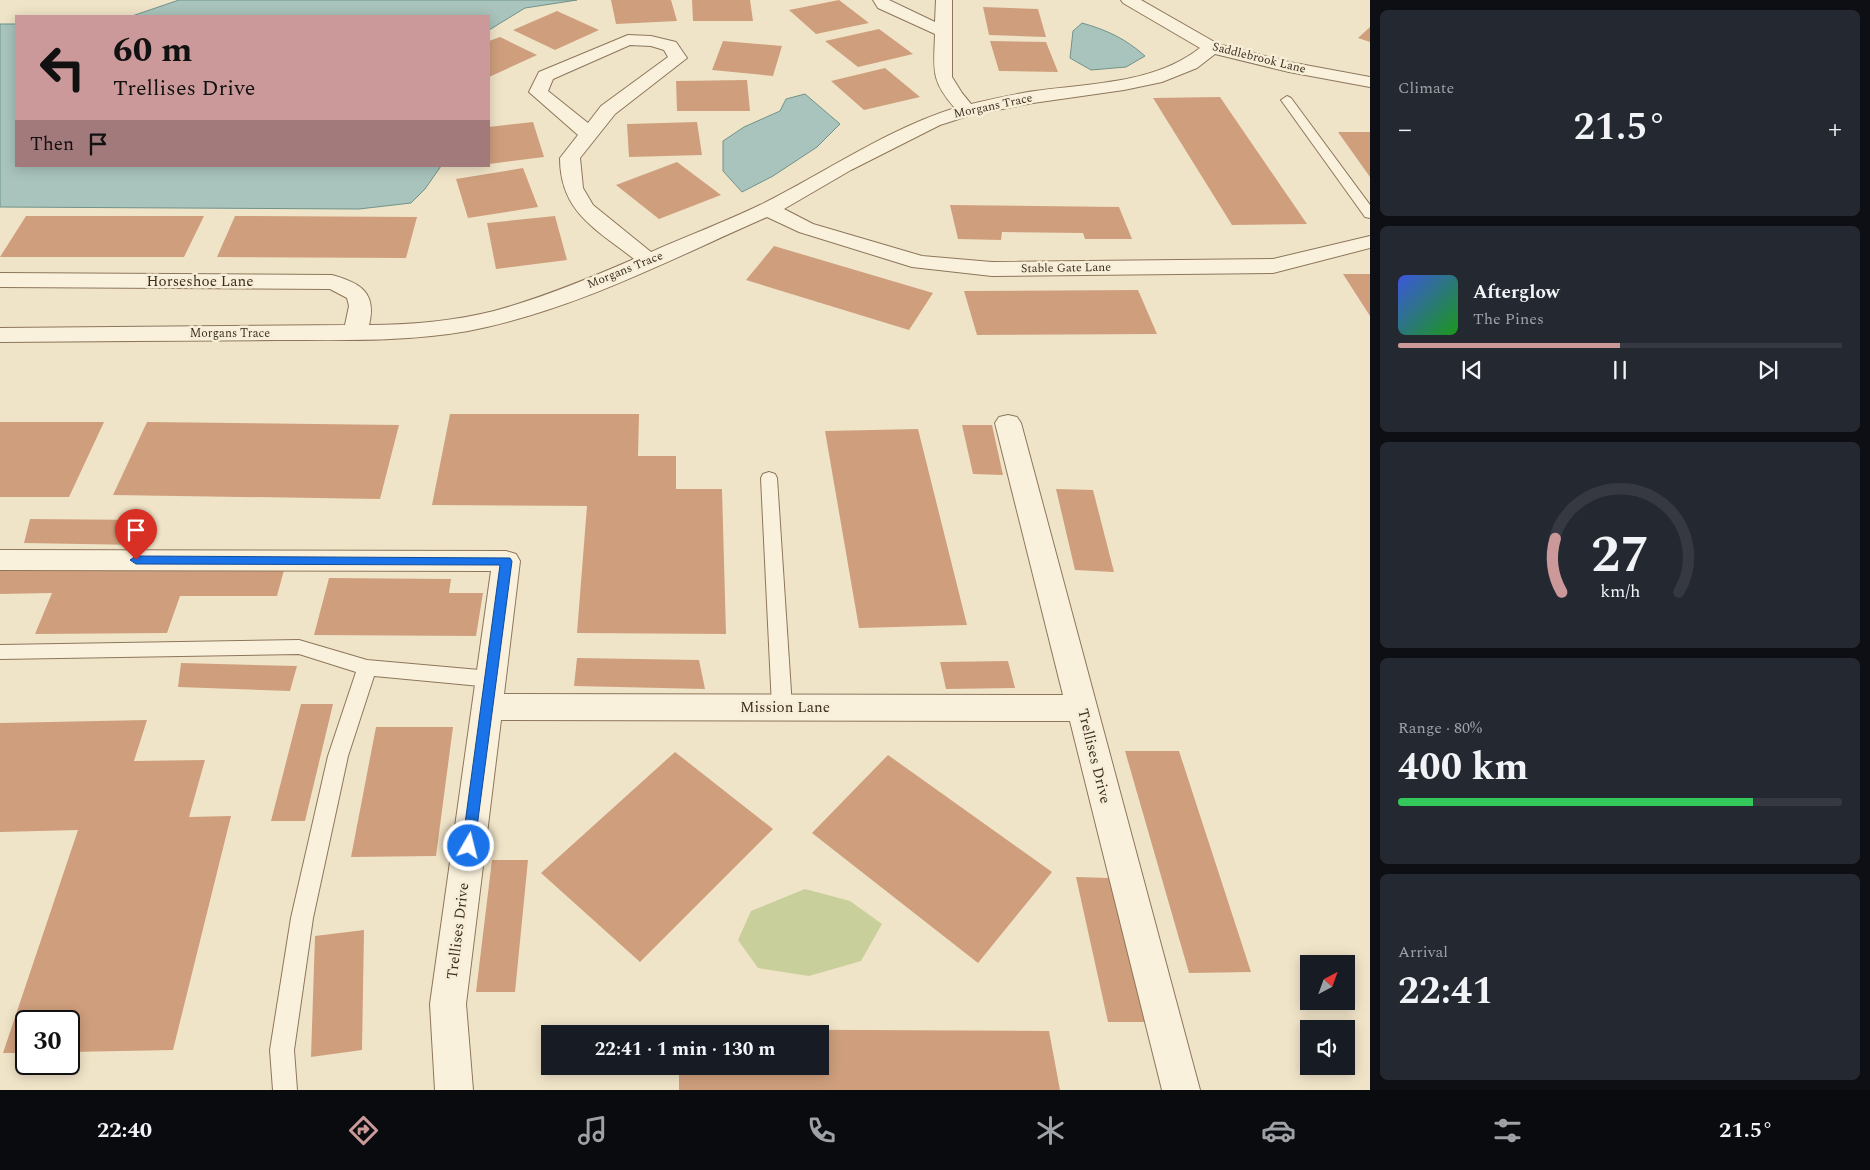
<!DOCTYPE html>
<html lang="en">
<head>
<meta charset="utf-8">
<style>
	:root { --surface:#171b24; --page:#242831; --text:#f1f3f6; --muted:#9ea1a6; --line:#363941; --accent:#cc999b }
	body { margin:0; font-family:Spectral,serif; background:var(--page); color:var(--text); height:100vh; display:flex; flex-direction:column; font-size:19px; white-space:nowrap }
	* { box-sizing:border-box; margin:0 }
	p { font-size:16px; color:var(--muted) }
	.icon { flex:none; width:28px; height:28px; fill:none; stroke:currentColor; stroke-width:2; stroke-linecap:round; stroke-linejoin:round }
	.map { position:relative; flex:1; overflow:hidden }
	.details { display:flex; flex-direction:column; gap:10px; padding:10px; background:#0d0f14; width:500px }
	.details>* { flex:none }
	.banner { position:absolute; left:15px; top:15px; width:475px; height:152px; border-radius:0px; box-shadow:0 2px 12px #0003; background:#cc999b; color:#111; overflow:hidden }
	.needle { width:32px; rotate:41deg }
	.tools { position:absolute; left:1300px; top:955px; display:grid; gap:10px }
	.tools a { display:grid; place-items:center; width:55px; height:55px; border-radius:0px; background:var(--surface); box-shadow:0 2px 12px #0003; font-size:25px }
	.speed { position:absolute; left:15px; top:1010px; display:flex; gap:10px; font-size:25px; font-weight:700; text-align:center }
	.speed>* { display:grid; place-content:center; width:65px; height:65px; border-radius:50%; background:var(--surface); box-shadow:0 2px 12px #0003; line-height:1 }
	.speed .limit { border:2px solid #111; border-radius:8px; background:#fff; color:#111 }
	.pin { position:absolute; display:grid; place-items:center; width:42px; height:42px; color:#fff; margin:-51px -21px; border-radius:50% 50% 50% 0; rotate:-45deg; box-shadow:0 0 5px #0007 }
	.pin .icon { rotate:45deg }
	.me { position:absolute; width:55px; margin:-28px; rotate:8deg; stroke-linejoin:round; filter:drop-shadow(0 0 4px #0008) }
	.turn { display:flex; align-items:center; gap:18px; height:105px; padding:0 15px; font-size:22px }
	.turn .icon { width:65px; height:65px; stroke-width:2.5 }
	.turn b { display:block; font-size:35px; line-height:42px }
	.then { display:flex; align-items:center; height:48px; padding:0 15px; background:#0003; gap:10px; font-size:19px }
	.big { font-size:38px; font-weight:700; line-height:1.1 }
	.details .card { flex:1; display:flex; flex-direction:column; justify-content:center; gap:8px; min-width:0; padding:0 18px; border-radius:8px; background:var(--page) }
	.details .dial { align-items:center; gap:0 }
	.dial svg { height:130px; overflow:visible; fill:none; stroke:var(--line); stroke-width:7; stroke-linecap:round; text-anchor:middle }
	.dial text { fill:var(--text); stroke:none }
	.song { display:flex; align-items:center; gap:15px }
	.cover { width:60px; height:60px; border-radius:8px; background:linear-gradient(135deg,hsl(230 70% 55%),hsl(120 70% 35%)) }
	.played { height:5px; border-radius:2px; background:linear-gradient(90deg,var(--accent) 50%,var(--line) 50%) }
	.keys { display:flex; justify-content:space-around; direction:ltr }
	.heat { display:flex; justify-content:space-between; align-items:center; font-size:28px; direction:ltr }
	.charge { height:8px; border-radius:4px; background:linear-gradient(90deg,#34c759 80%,var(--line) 0) }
	.trip { position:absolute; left:541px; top:1025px; width:288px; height:50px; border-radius:0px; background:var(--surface); box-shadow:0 2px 12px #0003; font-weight:700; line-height:50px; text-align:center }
	.dock { display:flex; height:80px; justify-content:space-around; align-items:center; background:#090b0e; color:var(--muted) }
	.dock .icon { width:35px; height:35px }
	.dock .current { color:var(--accent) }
	.dock b { font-size:22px; color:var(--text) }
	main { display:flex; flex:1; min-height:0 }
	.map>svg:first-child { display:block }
	.green { fill:#c9cf9b }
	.water { fill:#a9c4bc; stroke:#6f938a }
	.building { fill:#cf9f7d }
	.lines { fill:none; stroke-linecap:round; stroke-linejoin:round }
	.service-casing { stroke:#8d765c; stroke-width:2 }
	.minor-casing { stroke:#8d765c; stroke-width:2 }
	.service { fill:#faf1dc; fill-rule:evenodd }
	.minor { fill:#faf1dc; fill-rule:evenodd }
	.route { fill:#1a73e8; stroke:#114b97 }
	.labels { text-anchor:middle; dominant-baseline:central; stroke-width:5; stroke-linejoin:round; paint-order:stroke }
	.far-street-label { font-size:12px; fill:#3d2e20; stroke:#f7eed8 }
	.street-label { font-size:15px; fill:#3d2e20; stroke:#f7eed8 }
</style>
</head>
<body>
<main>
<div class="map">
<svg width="1370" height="1090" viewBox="0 0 1370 1090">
	<rect width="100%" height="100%" fill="#f0e4c8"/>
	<path class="green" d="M805,889L850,901L882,924L861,961L809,976L758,968L738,940L751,911Z"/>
	<g class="water">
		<path d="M179,0H577L525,8L489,30V16H132Z"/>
		<path d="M1082,23C1107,30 1126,39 1145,56L1126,67L1091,70L1070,58L1073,31Z"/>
		<path d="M0,24H16V166H441L425,189L411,203L359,209L0,207Z"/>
		<path d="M805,94L840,124L817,147L773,176L742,192L723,171V141L744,127L780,111L786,99Z"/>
	</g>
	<g class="building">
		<path d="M611,0H671L677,21L616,24Z"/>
		<path d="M692,0H750L753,21H693Z"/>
		<path d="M839,0L869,23L816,34L789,10Z"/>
		<path d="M983,7L1038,9L1046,37L989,35Z"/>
		<path d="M557,11L599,30L555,50L513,30Z"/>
		<path d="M1370,27V42L1358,38Z"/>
		<path d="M879,29L913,54L858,67L825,41Z"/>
		<path d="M500,37L537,55L489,77V41Z"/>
		<path d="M723,41L782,46L773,76L712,70Z"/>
		<path d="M990,41L1046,42L1058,72L999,71Z"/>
		<path d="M885,68L920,97L864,110L831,81Z"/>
		<path d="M747,80L750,111H677L676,81Z"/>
		<path d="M1220,97L1307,224L1232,225L1153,98Z"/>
		<path d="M533,122L544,157L489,164V127Z"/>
		<path d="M697,122L702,155L629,157L627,124Z"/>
		<path d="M1338,132H1370V177Z"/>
		<path d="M677,162L721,195L659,219L616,185Z"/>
		<path d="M523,168L538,207L468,218L456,179Z"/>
		<path d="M950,205L1119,207L1132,239H1085L1083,233L1002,232L1001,240L958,239Z"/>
		<path d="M26,216H204L184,257H0Z"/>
		<path d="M235,216L417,217L406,258L217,257Z"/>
		<path d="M555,216L567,260L496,269L487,223Z"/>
		<path d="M774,246L933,293L909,330L746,280Z"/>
		<path d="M1343,274H1370V316Z"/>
		<path d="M1138,290L1157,334L977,335L964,291Z"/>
		<path d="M450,414H639L638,456H676V489H722L726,634L577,633L587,506L432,505Z"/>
		<path d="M0,422H104L69,497H0Z"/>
		<path d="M147,422L399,425L380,499L113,495Z"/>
		<path d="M962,425H992L1003,475L973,474Z"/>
		<path d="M918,429L967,625L859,628L825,431Z"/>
		<path d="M1056,489L1093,490L1114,572L1075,570Z"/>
		<path d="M30,519L149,520L139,545L24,543Z"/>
		<path d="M0,570H284L277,596H180L167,633L35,634L52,593L0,594Z"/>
		<path d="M329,578L451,579L449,593H483L476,636L314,635Z"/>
		<path d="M577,658L699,660L705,689L574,686Z"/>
		<path d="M1008,661L1015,688L946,689L940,662Z"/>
		<path d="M181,663L297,666L290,691L178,687Z"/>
		<path d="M301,704H333L305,821H271Z"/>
		<path d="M147,720L134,761L205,760L189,817L231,816L173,1050L69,1052V1021H26V1053H3L78,830L0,832V723Z"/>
		<path d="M376,727H453L436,856L351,857Z"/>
		<path d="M1125,751H1179L1251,972L1189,973Z"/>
		<path d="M675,752L773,829L640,962L541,873Z"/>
		<path d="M888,755L1052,872L978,963L812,833Z"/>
		<path d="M492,860H528L515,992H476Z"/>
		<path d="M1076,877L1110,878L1145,1022H1108Z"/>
		<path d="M364,930L362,1050L311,1057L315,936Z"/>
		<path d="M680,1029L1049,1031L1060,1090H679V1066H820V1034H680Z"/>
	</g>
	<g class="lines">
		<defs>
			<g id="service">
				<path d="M1287,96L1291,98L1370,205V218L1365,217L1281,100Z"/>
				<path d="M769,472L775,474L777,478L792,707L789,713L782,715L775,713L772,707L761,478L763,474Z"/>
				<path d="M299,640L367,660L491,671L498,674L501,679L498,684L491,687L374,676L348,756L313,918L294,1050L297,1090H273L270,1050L291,918L328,756L356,672L299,654L0,659V645Z"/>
			</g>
			<g id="minor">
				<path d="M873,0H889L935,22L936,0H952V77L962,93L971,104C993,99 1014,94 1035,91C1091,83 1154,84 1200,48L1123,3L1121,0H1141L1218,44L1289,62L1370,77V87L1289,72L1215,54L1197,68L1162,82L1124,90L1033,103L971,115L940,125L851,170L784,209L813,224L922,256L992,262L1273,259L1370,236V248L1273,273L992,276L912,267L799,232L767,217C671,259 573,311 468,331C406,342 341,340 278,340C185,341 93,341 0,342V328L345,325L349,306L347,298L330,289L0,287V273L332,275C361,283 377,293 369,325C410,325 454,321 494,311C542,298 588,279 634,259C596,229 560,212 560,158L578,135L529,92L539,72L628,35L651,36L676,42L687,58L615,114L580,158L583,188L593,205L651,252C687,236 725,222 760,205C825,173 885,130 955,108C930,80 934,69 935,34L878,8ZM630,45L651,46L664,50L668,57L601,106L588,123L548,91L553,79Z"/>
				<path d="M1008,415L1017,417L1021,423L1200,1090H1162L1070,721L501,720L466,1004L473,1090H435L430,1004L491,571L0,570V550L506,551L516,554L520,561L504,694L1063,695L995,423L999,417Z"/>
			</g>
		</defs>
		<use href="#service" class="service-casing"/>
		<use href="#minor" class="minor-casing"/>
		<use href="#service" class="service"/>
		<use href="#minor" class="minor"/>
	</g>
	<path class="route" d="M136,556L510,558L512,561L474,850L469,852L464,850L462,846L500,565L136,564L130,560Z"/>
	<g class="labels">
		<g class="far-street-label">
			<text transform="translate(1259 58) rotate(14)">Saddlebrook Lane</text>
			<text transform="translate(993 106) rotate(-12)">Morgans Trace</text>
			<text transform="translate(1066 268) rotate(-1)">Stable Gate Lane</text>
			<text transform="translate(625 270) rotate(-22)">Morgans Trace</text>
			<text x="230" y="333">Morgans Trace</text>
		</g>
		<g class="street-label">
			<text x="200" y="281">Horseshoe Lane</text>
			<text x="785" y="707">Mission Lane</text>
			<text transform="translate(1094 756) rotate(76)">Trellises Drive</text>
			<text transform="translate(458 931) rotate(-83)">Trellises Drive</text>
		</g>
	</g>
</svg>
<div class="tools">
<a><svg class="needle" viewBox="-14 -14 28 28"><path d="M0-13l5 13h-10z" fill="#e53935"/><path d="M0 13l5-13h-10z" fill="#9ea1a6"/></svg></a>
<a><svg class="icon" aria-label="sound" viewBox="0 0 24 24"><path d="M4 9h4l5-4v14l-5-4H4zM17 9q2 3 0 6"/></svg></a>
</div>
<div class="speed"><div class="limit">30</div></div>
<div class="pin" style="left:136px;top:560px;background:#d93025"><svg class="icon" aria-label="arrive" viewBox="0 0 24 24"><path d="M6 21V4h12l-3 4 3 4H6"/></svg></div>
<svg class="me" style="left:469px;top:846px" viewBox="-20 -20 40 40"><circle r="17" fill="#1a73e8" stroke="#fff" stroke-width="3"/><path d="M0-11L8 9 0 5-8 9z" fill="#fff"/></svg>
<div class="trip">22:41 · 1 min · 130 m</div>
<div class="banner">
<div class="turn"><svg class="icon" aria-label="left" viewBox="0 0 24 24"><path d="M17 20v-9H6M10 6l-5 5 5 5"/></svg><div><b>60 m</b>Trellises Drive</div></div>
<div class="then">Then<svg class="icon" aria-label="arrive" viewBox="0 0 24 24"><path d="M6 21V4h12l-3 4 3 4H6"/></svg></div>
</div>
</div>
<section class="details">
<div class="card"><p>Climate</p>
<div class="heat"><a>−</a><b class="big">21.5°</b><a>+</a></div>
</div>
<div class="card">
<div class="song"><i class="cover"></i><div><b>Afterglow</b><p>The Pines</p></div></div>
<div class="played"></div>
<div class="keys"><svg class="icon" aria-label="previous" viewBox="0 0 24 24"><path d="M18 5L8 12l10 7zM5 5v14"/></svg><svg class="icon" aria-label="pause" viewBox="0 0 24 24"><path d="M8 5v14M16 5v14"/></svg><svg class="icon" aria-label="next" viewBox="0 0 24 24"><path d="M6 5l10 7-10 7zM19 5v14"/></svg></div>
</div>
<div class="card dial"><svg viewBox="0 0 100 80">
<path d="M14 69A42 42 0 1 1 86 69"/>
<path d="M14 69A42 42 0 0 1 10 36" stroke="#cc999b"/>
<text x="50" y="56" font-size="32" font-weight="700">27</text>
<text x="50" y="72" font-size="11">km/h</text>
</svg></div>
<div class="card"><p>Range · 80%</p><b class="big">400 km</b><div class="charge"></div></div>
<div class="card"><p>Arrival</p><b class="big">22:41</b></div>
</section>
</main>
<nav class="dock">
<b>22:40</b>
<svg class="icon current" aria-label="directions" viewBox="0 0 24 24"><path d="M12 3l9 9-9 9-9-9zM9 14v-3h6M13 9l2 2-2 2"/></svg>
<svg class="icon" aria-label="music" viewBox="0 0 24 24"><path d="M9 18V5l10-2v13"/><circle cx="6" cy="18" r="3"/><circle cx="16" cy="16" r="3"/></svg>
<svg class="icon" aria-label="phone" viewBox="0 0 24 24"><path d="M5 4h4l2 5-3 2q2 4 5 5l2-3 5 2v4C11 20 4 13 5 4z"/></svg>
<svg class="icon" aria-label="climate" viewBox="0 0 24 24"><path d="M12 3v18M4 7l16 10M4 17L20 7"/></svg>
<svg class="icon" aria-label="car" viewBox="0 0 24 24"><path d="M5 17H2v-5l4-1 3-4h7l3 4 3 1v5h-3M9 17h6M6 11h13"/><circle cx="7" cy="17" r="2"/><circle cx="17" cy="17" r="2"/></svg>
<svg class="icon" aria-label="filters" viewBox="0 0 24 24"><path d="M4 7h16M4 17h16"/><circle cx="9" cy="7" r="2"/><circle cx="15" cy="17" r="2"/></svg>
<b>21.5°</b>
</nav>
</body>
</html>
